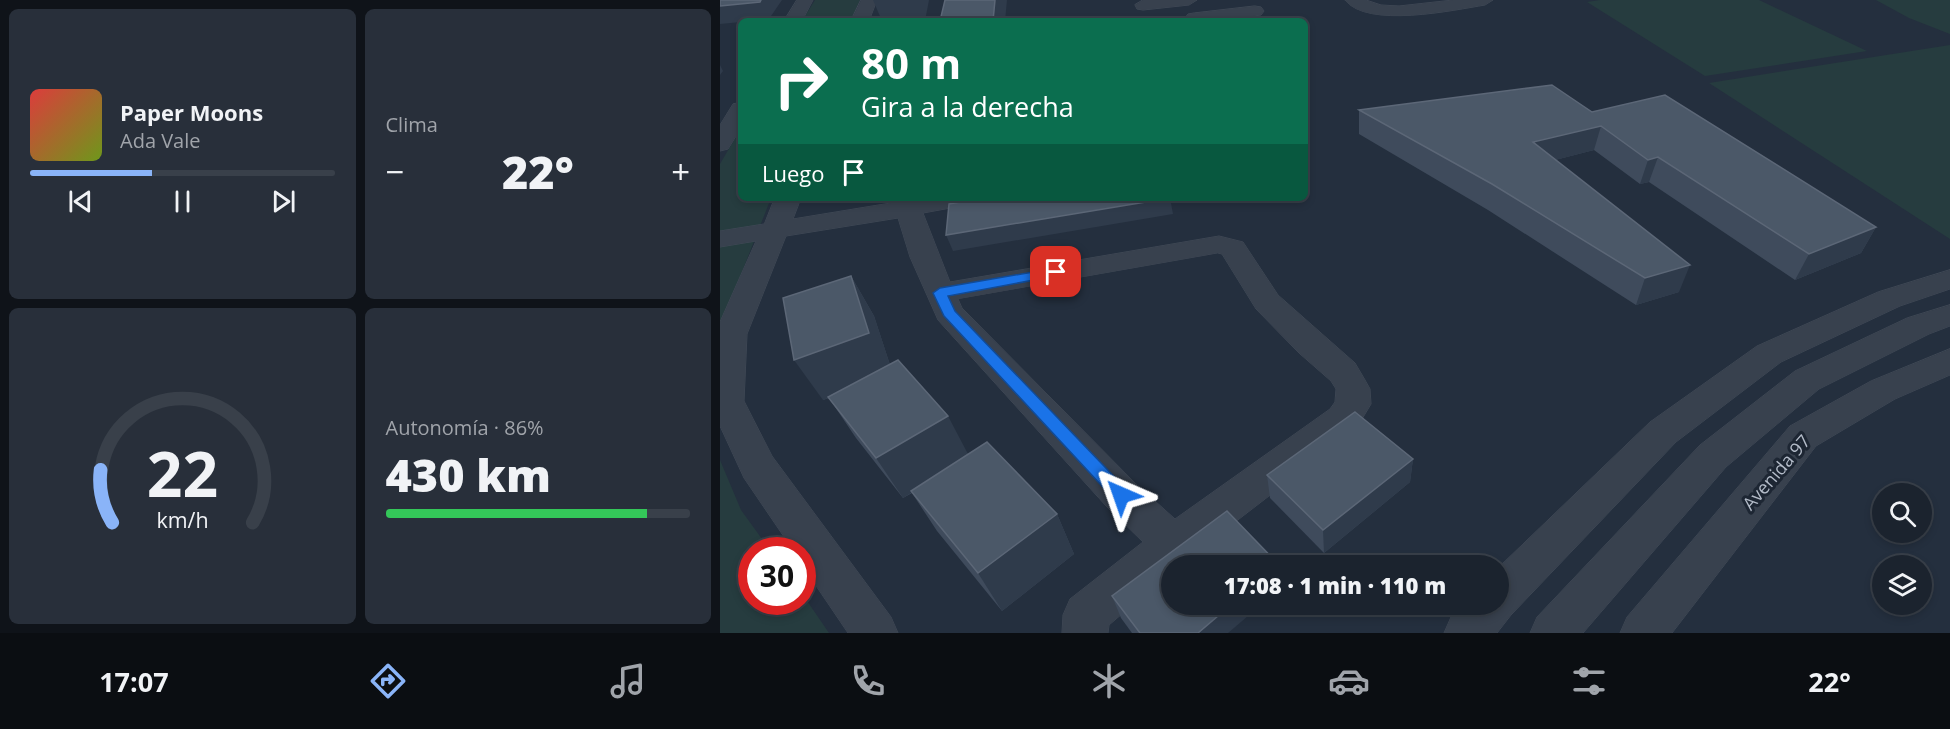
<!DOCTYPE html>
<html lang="es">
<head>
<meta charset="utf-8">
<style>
	:root { --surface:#1b232e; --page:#282f3a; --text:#f1f3f6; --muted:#a0a4aa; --line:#39404a; --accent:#8ab4f8 }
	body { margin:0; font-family:"Open Sans",sans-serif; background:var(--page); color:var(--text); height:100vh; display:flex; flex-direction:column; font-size:22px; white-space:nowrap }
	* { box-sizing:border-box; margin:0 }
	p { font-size:20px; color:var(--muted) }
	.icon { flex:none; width:33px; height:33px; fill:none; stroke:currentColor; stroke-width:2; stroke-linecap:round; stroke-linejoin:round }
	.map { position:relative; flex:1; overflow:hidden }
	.drawer { display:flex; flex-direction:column; gap:9px; padding:9px; background:#0f1319; width:720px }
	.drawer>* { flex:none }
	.banner { position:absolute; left:18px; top:18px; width:570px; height:183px; border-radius:9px; box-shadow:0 3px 9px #0003,0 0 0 2px var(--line); background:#0b6e4f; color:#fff; overflow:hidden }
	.fabs { position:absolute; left:1152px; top:483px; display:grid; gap:12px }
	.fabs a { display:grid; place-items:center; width:60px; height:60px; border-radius:50%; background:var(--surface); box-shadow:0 3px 9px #0003,0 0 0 2px var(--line); font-size:30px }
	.speed { position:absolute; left:18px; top:537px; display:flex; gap:12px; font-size:30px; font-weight:700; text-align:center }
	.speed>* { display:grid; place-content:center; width:78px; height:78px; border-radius:50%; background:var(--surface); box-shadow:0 3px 9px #0003,0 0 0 2px var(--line); line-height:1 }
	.speed .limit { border:9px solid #d22; background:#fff; color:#111 }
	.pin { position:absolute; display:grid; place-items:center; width:51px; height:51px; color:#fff; margin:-26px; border-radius:12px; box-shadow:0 3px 9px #0006 }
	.me { position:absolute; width:66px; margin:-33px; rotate:317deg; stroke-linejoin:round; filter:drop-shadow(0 0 4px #0008) }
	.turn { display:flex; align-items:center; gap:21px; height:126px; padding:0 24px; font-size:27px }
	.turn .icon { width:78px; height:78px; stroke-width:2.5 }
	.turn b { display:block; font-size:42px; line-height:51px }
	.then { display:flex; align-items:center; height:57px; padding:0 24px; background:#0003; gap:12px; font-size:22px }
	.big { font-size:45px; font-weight:800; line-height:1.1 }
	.drawer .card { flex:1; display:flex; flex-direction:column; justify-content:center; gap:9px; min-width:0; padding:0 21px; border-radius:9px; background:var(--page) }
	.drawer .dial { align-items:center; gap:0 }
	.dial svg { height:156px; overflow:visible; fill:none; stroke:var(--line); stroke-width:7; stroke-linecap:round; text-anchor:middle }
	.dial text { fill:var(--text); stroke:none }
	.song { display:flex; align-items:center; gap:18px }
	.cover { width:72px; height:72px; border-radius:9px; background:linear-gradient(135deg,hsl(0 70% 55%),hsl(80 70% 35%)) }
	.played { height:6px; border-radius:3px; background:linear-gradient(90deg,var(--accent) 40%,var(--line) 40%) }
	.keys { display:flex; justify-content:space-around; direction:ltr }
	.heat { display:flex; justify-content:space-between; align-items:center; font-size:33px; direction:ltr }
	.charge { height:9px; border-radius:4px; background:linear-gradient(90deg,#34c759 86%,var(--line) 0) }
	.drawer .tiles { flex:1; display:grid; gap:9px; grid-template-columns:repeat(2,1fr) }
	.trip { position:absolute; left:441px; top:555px; width:348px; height:60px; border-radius:30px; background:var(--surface); box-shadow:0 3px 9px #0003,0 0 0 2px var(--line); font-weight:800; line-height:60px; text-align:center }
	.dock { display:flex; height:96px; justify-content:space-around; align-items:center; background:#0b0e12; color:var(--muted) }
	.dock .icon { width:42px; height:42px }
	.dock .on { color:var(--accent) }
	.dock b { font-size:27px; color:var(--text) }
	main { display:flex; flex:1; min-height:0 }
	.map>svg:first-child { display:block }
	.green { fill:#263c3f }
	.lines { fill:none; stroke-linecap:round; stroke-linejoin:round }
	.minor-casing { stroke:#414a57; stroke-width:1 }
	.minor { fill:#38414e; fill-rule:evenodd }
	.wall { fill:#3f4b5c }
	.shaded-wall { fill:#2f3b4b }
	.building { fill:#4b5868; stroke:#5c6777; stroke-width:1.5 }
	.route { fill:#1a73e8; stroke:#114b97; stroke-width:1.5 }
	.labels { text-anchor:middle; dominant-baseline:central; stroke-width:6; stroke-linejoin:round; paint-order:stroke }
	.near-street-label { font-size:18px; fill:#b4bcc9; stroke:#1d2633 }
</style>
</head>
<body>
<main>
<section class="drawer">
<div class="tiles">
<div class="card">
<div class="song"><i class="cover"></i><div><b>Paper Moons</b><p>Ada Vale</p></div></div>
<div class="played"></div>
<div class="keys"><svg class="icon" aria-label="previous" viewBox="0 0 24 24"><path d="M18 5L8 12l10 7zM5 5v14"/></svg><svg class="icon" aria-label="pause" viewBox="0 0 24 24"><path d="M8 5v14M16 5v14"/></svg><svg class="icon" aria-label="next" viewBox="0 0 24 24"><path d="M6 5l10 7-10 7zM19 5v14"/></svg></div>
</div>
<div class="card"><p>Clima</p>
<div class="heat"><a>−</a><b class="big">22°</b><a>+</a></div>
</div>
<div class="card dial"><svg viewBox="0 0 100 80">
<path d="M14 69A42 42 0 1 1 86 69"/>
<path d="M14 69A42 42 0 0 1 8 42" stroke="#8ab4f8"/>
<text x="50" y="56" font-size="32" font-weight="700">22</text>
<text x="50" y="72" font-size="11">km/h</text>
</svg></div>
<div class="card"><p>Autonomía · 86%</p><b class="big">430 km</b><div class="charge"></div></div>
</div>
</section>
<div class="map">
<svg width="1230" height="633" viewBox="0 0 1230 633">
	<rect width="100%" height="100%" fill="#242f3e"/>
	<g class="green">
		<path d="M95,0H140L131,21H82Z"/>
		<path d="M880,0H1039L1147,51L985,76L867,2Z"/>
		<path d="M1156,0H1230V34L1189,18Z"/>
		<path d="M1230,45V239L989,83Z"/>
		<path d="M21,128V198H51L0,328V164Z"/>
		<path d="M0,460L21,510L50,550H32V602H82L83,595L109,633H0Z"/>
	</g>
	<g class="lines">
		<defs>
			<g id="minor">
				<path d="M77,0H93L82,21H64Z"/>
				<path d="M141,0H157L149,21H131Z"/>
				<path d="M423,0H477L469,5L423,10L417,9L415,5Z"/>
				<path d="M625,0H646L661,5L679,6L733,0H773L765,5C734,10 647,29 625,0Z"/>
				<path d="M535,6L541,7L544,11L541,15L493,21H467L465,18L468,14L474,13Z"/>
				<path d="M21,103V128L8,149L0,151V125L13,104Z"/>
				<path d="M55,198H81L73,219L201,198H262L258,203L203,213L230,282L499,236L523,242L558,295L635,363L645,380L650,389L651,404L636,429L458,566H452V571L389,625L388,633H342L343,615L350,599L423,542L387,507L218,320L190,257L178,218L66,236L27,334L24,401L52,456L171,617L178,633H128L82,565V550H73L24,478L0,426V322L36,241L0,247V231L44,224ZM498,253L502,254L536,309L579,353L611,381L616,389L615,402L610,409L455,519L415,483L242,308L238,299Z"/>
				<path d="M1230,270V289L1180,306L1061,362L956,442L791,615L777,633H724L731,617L742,604H778V568L930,422L1037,346L1158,292Z"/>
				<path d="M1230,305V326L1209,334L1099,389L1006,467L863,633H810L817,617L980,445L1075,371L1187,318Z"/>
				<path d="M1230,349V375L1175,399L1096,446L952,633H900L907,617L1070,426L1151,381Z"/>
			</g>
		</defs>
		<use href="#minor" class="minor-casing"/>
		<use href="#minor" class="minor"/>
	</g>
	<g class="wall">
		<path d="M639,110L872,112L1156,227L1141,253L1075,280L929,182L920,184L874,150L835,160L959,292L916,305L768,210L639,134Z"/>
		<path d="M131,276L154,316L170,365L248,454L337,514L354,554L282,611L217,531L192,493L183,498L136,438L109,398L103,400Z"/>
		<path d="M693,459L690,482L604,553L550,498L547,475Z"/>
		<path d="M392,596L508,633H412L401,618Z"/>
	</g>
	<g class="shaded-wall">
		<path d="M41,0H62L49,19L21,21V22L0,24V6Z"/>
		<path d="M153,0H209L205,21H162Z"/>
		<path d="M275,0H287L285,21H273Z"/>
		<path d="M0,65L3,71L0,75Z"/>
		<path d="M881,126L874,150L808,167L813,142Z"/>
		<path d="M938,157L929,182L920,184L928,160Z"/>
		<path d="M450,198L453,214L233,251L226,235Z"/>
		<path d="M1156,227L1141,253L1075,280L1089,254Z"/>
		<path d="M970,265L959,292L916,305L925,278Z"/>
		<path d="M131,276L154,316L173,374L103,400L74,360Z"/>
		<path d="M228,416L249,456L183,498L156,458Z"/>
		<path d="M693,459L690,482L604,553L603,530Z"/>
		<path d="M337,514L354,554L282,611L258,573Z"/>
		<path d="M512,604H542L508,633H478Z"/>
	</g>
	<g class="building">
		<path d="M0,0H41L40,2L0,6Z"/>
		<path d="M225,0H275L273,21H220Z"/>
		<path d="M832,85L872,112L945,95L1156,227L1089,254L938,157L928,160L881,126L813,142L970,265L925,278L772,184L639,110Z"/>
		<path d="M264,198H450L226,235L229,204Z"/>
		<path d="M131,276L149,333L74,360L63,298Z"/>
		<path d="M178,360L228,416L156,458L108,397Z"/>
		<path d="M635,412L693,459L603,530L547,475Z"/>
		<path d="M267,442L337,514L258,573L191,491Z"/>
		<path d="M507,511L560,566H452V604H512L478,633H420L392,596Z"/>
	</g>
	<path class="route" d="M336,268L343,272L341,275L228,296L235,311L407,490L409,495L407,500L401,502L395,500L224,316L213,293L220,288Z"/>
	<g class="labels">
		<g class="near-street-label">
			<text transform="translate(1056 472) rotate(-49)">Avenida 97</text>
		</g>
	</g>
</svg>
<div class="fabs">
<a><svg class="icon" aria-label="search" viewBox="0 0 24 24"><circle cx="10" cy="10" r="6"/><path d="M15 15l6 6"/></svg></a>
<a><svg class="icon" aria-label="layers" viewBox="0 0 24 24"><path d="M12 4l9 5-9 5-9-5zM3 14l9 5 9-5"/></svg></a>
</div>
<div class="speed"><div class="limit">30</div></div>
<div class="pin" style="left:336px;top:272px;background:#d93025"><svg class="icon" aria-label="arrive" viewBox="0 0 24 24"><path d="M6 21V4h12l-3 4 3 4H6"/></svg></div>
<svg class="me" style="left:401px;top:495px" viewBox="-20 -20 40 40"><path d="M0-17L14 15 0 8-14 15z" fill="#1a73e8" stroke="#fff" stroke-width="4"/></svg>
<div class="trip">17:08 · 1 min · 110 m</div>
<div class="banner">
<div class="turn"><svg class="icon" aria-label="right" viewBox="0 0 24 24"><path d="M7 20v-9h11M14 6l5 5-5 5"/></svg><div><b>80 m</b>Gira a la derecha</div></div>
<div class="then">Luego<svg class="icon" aria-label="arrive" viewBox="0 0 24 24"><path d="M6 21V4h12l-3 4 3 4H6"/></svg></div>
</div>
</div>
</main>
<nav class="dock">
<b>17:07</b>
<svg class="icon on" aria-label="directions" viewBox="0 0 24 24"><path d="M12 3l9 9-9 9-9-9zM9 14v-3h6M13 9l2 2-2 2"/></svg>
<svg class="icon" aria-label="music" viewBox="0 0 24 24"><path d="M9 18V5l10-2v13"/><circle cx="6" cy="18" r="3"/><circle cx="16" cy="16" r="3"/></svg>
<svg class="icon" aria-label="phone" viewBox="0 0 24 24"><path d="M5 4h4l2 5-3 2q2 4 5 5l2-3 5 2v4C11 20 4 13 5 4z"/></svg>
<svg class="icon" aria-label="climate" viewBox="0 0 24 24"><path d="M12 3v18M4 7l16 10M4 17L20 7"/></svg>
<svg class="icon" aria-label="car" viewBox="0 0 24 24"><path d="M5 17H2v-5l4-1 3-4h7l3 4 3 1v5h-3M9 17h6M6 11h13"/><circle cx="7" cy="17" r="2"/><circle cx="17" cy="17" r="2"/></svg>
<svg class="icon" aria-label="filters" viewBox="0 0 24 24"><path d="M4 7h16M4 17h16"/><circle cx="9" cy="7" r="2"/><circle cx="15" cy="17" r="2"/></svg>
<b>22°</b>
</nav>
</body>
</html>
